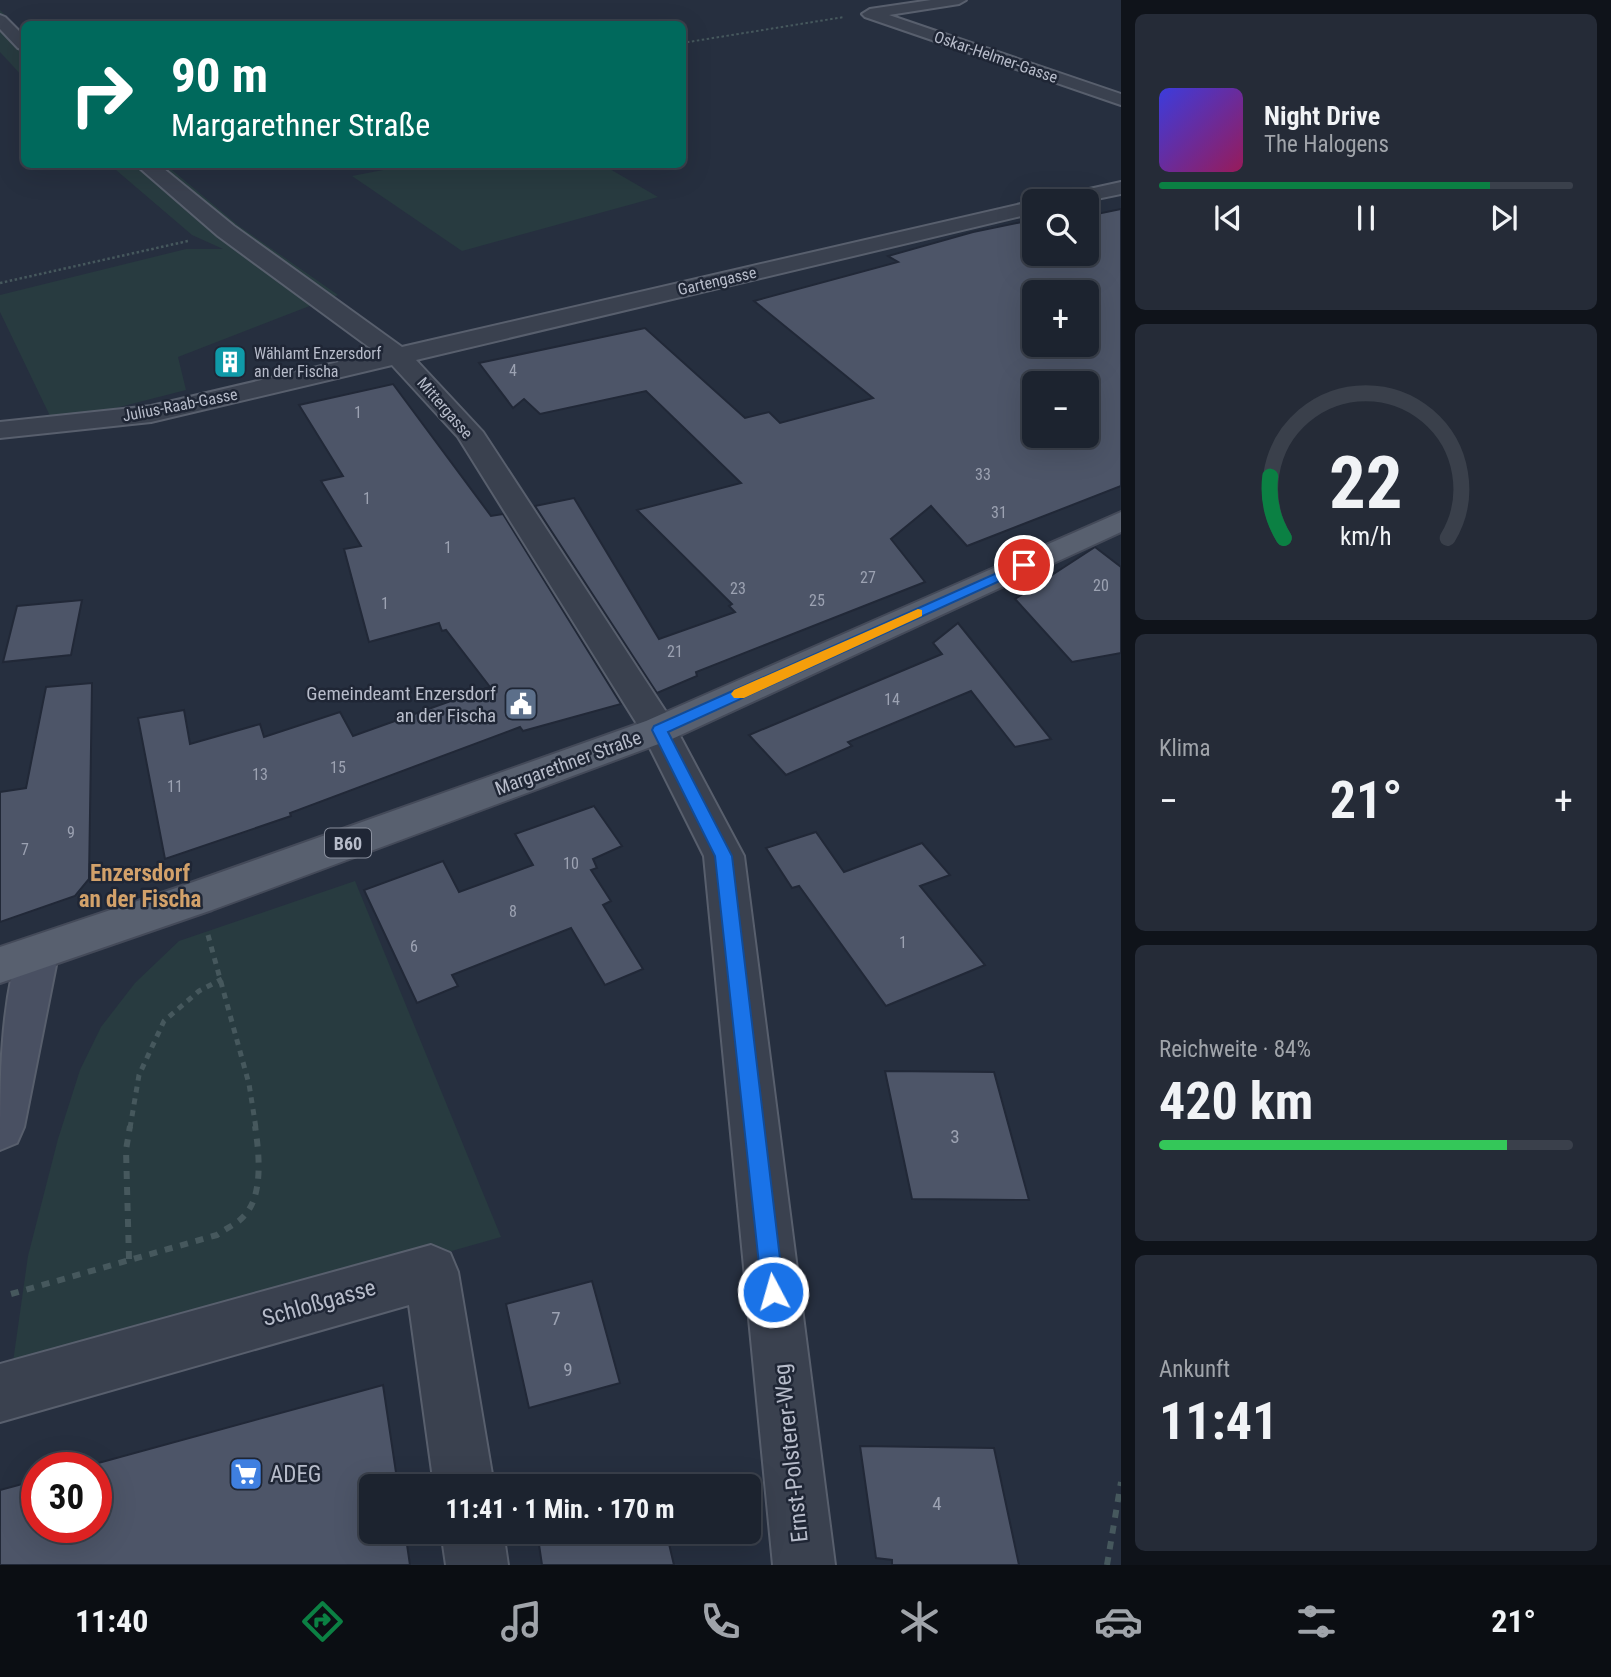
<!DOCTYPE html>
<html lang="de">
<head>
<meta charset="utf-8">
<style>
	:root { --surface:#1c232f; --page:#252b37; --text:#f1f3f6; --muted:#a0a4aa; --line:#3a404b; --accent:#0b8043 }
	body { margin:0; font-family:"Roboto Condensed",sans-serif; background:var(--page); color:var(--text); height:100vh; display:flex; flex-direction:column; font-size:26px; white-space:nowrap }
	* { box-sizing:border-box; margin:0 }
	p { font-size:23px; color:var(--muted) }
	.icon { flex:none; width:38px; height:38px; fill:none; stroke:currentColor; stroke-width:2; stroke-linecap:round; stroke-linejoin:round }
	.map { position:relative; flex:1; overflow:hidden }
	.details { display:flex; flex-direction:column; gap:14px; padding:14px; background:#0f131a; width:490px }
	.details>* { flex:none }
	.hud { position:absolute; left:21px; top:21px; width:665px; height:147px; border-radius:10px; box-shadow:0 7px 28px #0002,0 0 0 2px var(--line); background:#00695c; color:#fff; overflow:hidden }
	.controls { position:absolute; left:1022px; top:189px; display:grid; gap:14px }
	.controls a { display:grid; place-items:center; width:77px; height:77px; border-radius:10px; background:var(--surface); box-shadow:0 7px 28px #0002,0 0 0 2px var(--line); font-size:35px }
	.speed { position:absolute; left:21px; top:1452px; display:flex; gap:14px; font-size:35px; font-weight:700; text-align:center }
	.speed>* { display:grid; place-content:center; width:91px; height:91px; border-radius:50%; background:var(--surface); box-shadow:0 7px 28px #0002,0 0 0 2px var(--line); line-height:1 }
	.speed .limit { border:10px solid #d22; background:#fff; color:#111 }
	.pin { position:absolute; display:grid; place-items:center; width:60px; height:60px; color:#fff; margin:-30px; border:4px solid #fff; border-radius:50%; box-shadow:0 2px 7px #0007 }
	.me { position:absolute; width:77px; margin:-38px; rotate:354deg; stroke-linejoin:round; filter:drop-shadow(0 0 5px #0008) }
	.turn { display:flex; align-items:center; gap:24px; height:147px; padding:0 35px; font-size:32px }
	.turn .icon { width:91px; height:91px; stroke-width:2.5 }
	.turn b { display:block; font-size:49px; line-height:60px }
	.big { font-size:52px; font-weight:700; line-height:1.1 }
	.details .card { flex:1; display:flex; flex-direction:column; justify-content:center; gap:10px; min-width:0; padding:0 24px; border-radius:10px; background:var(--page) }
	.details .dial { align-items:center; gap:0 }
	.dial svg { height:182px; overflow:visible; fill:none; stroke:var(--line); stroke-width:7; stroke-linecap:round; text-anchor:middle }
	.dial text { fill:var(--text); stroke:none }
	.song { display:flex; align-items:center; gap:21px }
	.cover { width:84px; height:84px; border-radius:10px; background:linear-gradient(135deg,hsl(240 70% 55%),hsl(330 70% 35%)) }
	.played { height:7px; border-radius:4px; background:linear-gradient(90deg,var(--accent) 80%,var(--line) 80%) }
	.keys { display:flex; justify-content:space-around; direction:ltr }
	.heat { display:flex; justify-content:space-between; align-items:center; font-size:38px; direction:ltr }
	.charge { height:10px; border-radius:5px; background:linear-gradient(90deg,#34c759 84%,var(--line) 0) }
	.trip { position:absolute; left:359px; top:1474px; width:402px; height:70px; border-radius:10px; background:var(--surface); box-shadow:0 7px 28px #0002,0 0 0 2px var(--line); font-weight:700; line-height:70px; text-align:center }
	.menu { display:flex; height:112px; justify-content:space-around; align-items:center; background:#0b0e13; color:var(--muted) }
	.menu .icon { width:49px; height:49px }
	.menu .selected { color:var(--accent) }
	.menu b { font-size:32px; color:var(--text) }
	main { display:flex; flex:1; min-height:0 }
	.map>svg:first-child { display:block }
	.green { fill:#283b40 }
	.building { fill:#4d5568; stroke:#212837; stroke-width:2; fill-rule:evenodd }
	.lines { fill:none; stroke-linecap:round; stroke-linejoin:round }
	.street-casing { stroke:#585f6d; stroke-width:4 }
	.secondary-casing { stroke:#585f6d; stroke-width:4 }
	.primary-casing { stroke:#444a59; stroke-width:4 }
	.path-far3 { stroke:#46585d; stroke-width:2; stroke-dasharray:2.5 2.5; stroke-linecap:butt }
	.path-far2 { stroke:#46585d; stroke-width:2.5; stroke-dasharray:2.5 2.5; stroke-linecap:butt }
	.path-far1 { stroke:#46585d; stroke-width:5; stroke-dasharray:6 6; stroke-linecap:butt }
	.path { stroke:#46585d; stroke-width:6; stroke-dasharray:8 8; stroke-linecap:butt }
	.street { fill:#3a414f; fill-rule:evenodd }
	.secondary { fill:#495062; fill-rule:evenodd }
	.primary { fill:#58606f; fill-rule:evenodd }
	.route { fill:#1a73e8; stroke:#114b97; stroke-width:2 }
	.slow { fill:#f59e0b }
	.labels { text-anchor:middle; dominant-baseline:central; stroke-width:5; stroke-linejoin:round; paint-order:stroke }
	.far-street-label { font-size:16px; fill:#b7bcca; stroke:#1f2635 }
	.far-poi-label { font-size:16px; fill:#b7bcca; stroke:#1f2635; text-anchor:start }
	.number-label { font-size:16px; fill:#9ca2b2 }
	.shield { fill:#1f2635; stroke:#898f9d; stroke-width:2 }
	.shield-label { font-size:18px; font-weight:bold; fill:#b7bcca }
	.poi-label { font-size:19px; fill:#b7bcca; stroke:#1f2635; text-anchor:end }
	.street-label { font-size:19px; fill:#b7bcca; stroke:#1f2635 }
	.near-number-label { font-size:19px; fill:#9ca2b2 }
	.quarter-label { font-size:23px; font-weight:bold; fill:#d2a16a; stroke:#1f2635 }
	.near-street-label { font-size:23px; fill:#b7bcca; stroke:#1f2635 }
	.near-poi-label { font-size:23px; fill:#b7bcca; stroke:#1f2635; text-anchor:start }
</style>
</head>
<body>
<main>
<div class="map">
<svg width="1121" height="1565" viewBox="0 0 1121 1565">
	<rect width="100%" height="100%" fill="#262f3f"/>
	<g class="green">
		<path d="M0,10L24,34V78L0,52Z"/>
		<path d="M109,164L166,165L239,226L338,295L178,357L186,390L104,411L50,416L0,312V295L186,249H223L192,235Z"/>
		<path d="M409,165H603L658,197L462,251L352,176Z"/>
		<path d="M355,881L501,1237L11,1376L28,1256L58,1139L80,1070L101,1027L135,983L179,941Z"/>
	</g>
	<g class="building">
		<path d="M1121,209V486L967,546L931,506L891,539L925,582L696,672L697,676L657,693L535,506L574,498L659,639L735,612L729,606L732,604L637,510L741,483L646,391L540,414L524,399L513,408L479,363L645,328L745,418L769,412L780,423L873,398L754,301L898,262L888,256L973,232L1032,220L1034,221V254H1087V216ZM1034,292H1087V345H1034ZM1034,383H1087V436H1034Z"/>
		<path d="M393,384L491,516L503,514L621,704L523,731L520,727L290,813L291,816L165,859L138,718L184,710L190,744L260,724L264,737L340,712L353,736L490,687L446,630L442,631L439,623L369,642L344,549L361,546L321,481L343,476L299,405Z"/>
		<path d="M1095,547L1121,567V653L1072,662L1015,599Z"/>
		<path d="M82,600L71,655L3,662L17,606Z"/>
		<path d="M958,623L1051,739L1015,747L971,691L848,742L852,746L786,775L749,735L942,654L933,643Z"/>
		<path d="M92,683L89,879L75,896L0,922V792L26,788L46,687Z"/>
		<path d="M594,806L622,846L593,859L597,868L591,870L611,901L603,905L643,969L605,985L571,928L452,975L458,986L417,1003L364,890L443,861L459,892L533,865L515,834Z"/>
		<path d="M816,832L844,872L922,843L950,875L920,886L985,965L886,1006L799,886L792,888L766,848Z"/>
		<path d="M885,1071L994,1072L1029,1200L912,1199Z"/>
		<path d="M592,1281L620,1383L529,1408L506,1304Z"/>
		<path d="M383,1385L398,1486H371V1531H405L410,1565H0V1490L37,1480V1528H96V1468H80Z"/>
		<path d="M860,1446L994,1448L1019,1565H892V1560L876,1558Z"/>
		<path d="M537,1531H666L674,1565H542Z"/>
	</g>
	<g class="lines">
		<defs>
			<g id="street">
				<path d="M931,0H966L959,4L889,15L1121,94V105L865,17L862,14L870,9Z"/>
				<path d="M0,15L5,17L24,36V50L18,48L0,29Z"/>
				<path d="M135,164H158L234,226L402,347L1034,201H1036L1034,213L416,360L483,432L672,721L744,856L835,1565H773L704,856L642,732L458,437L392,365L151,422L0,438V422L151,406L377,353L218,236Z"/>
				<path d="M1121,182V194L1087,201H1050L1053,197Z"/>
				<path d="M431,1245L450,1253L458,1272L494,1486H434L409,1305L0,1422V1364Z"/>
				<path d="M441,1531H503L508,1565H446Z"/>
			</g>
			<path id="secondary" d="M36,937L51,942L58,955L24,1127L17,1143L0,1150C0,1083 0,1004 21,942Z"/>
			<path id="primary" d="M1121,512V532L672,739L212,910L0,983V947L182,886L646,721Z"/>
		</defs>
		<use href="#street" class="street-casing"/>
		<use href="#secondary" class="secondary-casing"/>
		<use href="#primary" class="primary-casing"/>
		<path class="path-far3" d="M682,43L844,17"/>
		<path class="path-far2" d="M0,283L188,241"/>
		<g class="path-far1">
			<path d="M208,935L249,1084L256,1128"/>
			<path d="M130,1128L139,1075L164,1021L199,991L222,979"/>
		</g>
		<g class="path">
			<path d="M129,1259L126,1150L130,1126"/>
			<path d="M11,1294L217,1235C225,1229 237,1224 244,1216C264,1195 259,1152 255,1126"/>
			<path d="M1107,1565L1121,1482"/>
		</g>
		<use href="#street" class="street"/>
		<use href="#secondary" class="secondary"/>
		<use href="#primary" class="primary"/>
	</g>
	<path class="route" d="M1024,561L1030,565L1028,568L668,732L732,856L784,1292L781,1300L773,1303L765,1300L762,1292L715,856L652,730L654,726Z"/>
	<path class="slow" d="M918,609L922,610V616L744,698H734L731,694L734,690Z"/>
	<defs>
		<symbol id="building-square" viewBox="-11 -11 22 22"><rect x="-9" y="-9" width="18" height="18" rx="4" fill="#0f9aa8" stroke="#1f2635"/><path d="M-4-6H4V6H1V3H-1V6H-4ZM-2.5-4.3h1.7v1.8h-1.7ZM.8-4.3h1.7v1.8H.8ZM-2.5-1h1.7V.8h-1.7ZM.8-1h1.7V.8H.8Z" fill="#fff"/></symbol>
		<symbol id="civic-square" viewBox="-11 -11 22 22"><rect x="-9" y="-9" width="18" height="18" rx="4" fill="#5c6f8a" stroke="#1f2635"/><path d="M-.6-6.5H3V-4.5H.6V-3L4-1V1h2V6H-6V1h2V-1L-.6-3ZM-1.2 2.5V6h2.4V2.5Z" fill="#fff"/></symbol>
		<symbol id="supermarket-square" viewBox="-11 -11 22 22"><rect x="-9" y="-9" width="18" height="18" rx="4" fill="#3f7fe0" stroke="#1f2635"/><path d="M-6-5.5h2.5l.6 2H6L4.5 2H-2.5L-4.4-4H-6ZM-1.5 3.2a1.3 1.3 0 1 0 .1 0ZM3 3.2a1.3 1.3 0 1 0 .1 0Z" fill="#fff"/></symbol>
	</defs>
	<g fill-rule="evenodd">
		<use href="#building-square" x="211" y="343" width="38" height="38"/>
		<use href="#civic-square" x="502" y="685" width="38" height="38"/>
		<use href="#supermarket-square" x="227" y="1455" width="38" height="38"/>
	</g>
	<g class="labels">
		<g class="far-street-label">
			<text transform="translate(996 57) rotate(19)">Oskar-Helmer-Gasse</text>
			<text transform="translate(717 281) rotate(-13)">Gartengasse</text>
			<text transform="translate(180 405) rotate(-11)">Julius-Raab-Gasse</text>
			<text transform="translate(445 408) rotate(49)">Mittergasse</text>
		</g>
		<g class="far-poi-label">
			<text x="254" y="353">Wählamt Enzersdorf<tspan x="254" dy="18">an der Fischa</tspan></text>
		</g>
		<g class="number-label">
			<text x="513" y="370">4</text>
			<text x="358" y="412">1</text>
			<text x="983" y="474">33</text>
			<text x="367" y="498">1</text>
			<text x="999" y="512">31</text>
			<text x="448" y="547">1</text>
			<text x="868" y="577">27</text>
			<text x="1101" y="585">20</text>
			<text x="738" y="588">23</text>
			<text x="817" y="600">25</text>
			<text x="385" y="603">1</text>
			<text x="675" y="651">21</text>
			<text x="892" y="699">14</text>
			<text x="338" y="767">15</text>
			<text x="260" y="774">13</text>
			<text x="175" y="786">11</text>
			<text x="71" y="832">9</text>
			<text x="25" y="849">7</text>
			<text x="571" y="863">10</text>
			<text x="513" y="911">8</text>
			<text x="903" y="942">1</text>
			<text x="414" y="946">6</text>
		</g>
		<rect class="shield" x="325" y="828.5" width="46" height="29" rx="5"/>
		<g class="shield-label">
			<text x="348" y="843">B60</text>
		</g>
		<g class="poi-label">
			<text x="496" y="693">Gemeindeamt Enzersdorf<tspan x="496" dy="22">an der Fischa</tspan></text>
		</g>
		<g class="street-label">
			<text transform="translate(568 763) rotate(-20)">Margarethner Straße</text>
		</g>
		<g class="near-number-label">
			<text x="955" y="1136">3</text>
			<text x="556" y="1318">7</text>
			<text x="568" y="1369">9</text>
			<text x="937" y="1503">4</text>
		</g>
		<g class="quarter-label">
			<text x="140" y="873">Enzersdorf<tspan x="140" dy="26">an der Fischa</tspan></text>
		</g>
		<g class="near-street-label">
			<text transform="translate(319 1303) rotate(-16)">Schloßgasse</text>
			<text transform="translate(791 1453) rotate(-96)">Ernst-Polsterer-Weg</text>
		</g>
		<g class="near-poi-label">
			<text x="270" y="1474">ADEG</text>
		</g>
	</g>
</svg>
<div class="controls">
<a><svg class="icon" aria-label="search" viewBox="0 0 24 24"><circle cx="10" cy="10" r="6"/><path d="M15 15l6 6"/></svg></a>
<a>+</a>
<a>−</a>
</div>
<div class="speed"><div class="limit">30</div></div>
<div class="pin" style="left:1024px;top:565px;background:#d93025"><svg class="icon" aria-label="arrive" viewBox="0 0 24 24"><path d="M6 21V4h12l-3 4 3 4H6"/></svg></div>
<svg class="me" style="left:773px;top:1292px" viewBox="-20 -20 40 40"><circle r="17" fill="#1a73e8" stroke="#fff" stroke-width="3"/><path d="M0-11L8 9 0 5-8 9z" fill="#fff"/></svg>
<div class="trip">11:41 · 1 Min. · 170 m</div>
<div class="hud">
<div class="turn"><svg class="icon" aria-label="right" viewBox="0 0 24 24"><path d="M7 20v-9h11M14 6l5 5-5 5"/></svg><div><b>90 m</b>Margarethner Straße</div></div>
</div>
</div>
<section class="details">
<div class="card">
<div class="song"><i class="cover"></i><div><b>Night Drive</b><p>The Halogens</p></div></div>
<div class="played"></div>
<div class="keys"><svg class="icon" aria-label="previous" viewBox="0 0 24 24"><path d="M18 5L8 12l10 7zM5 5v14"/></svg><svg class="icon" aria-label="pause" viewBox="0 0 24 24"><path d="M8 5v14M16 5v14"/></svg><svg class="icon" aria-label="next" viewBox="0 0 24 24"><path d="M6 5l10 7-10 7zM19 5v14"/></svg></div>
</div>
<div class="card dial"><svg viewBox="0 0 100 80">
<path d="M14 69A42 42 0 1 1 86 69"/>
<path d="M14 69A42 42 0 0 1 8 42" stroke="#0b8043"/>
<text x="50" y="56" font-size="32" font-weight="700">22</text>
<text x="50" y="72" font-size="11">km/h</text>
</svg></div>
<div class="card"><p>Klima</p>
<div class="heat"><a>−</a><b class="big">21°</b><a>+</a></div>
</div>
<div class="card"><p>Reichweite · 84%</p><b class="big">420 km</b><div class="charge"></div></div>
<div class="card"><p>Ankunft</p><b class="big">11:41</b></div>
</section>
</main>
<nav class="menu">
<b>11:40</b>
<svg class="icon selected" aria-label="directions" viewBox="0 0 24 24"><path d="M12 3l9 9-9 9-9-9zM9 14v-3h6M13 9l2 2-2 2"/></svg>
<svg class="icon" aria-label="music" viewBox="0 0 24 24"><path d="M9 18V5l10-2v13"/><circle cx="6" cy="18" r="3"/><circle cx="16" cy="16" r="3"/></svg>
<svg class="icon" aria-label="phone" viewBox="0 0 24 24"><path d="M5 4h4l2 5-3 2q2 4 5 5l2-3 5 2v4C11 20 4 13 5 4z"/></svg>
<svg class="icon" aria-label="climate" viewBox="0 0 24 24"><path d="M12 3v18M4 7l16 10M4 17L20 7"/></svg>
<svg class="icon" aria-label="car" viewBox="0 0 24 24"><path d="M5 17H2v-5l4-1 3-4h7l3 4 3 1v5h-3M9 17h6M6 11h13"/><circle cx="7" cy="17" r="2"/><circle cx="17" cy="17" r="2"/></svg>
<svg class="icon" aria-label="filters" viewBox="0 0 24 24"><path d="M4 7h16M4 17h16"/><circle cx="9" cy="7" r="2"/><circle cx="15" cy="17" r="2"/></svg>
<b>21°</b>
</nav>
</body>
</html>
